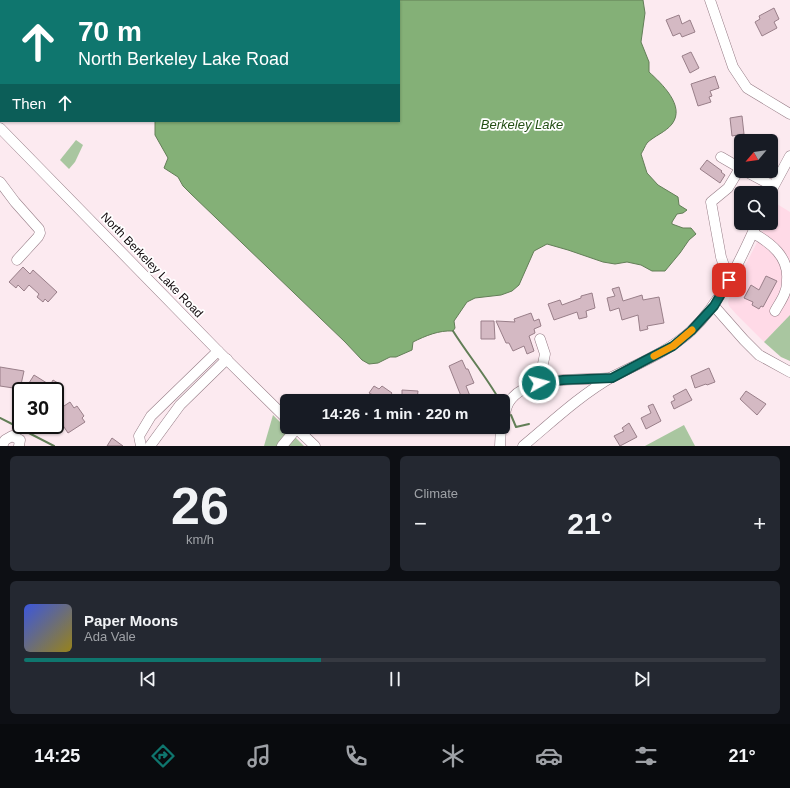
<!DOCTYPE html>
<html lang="en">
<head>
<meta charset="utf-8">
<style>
	:root { --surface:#171b24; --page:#242831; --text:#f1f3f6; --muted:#9ea1a6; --line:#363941; --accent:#0f766e }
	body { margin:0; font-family:Arial,sans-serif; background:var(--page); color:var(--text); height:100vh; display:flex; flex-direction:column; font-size:15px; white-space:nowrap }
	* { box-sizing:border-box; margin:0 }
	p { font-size:13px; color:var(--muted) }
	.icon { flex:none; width:22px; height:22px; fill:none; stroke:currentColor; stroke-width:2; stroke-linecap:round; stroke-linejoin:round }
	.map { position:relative; height:446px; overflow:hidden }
	.details { display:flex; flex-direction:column; gap:10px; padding:10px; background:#0d0f14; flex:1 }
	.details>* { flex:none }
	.banner { position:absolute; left:0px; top:0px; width:400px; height:122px; box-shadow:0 1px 3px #0004; background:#0f766e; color:#fff; overflow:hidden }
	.needle { width:26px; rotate:241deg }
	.buttons { position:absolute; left:734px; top:134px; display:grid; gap:8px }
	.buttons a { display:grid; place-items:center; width:44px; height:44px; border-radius:6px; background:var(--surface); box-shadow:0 1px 3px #0004; font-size:20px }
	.speed { position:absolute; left:12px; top:382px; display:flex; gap:8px; font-size:20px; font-weight:700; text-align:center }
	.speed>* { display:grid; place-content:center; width:52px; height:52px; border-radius:50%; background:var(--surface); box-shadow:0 1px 3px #0004; line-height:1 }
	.speed .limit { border:2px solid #111; border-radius:6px; background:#fff; color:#111 }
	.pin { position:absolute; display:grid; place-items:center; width:34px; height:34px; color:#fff; margin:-17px; border-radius:8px; box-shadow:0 2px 6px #0006 }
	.me { position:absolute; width:44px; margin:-22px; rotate:83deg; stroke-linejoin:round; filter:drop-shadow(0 0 3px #0008) }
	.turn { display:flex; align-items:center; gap:14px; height:84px; padding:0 12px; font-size:18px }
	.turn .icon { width:52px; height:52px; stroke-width:2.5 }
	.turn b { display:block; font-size:28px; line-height:34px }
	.then { display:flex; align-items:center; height:38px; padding:0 12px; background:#0003; gap:8px; font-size:15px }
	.big { font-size:30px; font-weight:700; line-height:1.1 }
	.details .card { flex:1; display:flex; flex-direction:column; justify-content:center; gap:6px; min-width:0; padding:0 14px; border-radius:6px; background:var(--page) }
	.details .dial { align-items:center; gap:0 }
	.dial b { font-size:52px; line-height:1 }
	.song { display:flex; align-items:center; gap:12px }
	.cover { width:48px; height:48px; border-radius:6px; background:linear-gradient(135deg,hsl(230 70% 55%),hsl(50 70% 35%)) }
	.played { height:4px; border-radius:2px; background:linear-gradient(90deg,var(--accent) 40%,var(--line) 40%) }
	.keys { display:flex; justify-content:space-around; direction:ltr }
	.heat { display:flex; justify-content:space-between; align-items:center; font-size:22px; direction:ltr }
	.details .tiles { flex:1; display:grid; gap:10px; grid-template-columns:1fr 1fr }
	.card:last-child { grid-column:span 2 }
	.trip { position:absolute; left:280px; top:394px; width:230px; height:40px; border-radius:6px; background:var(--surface); box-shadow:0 1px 3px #0004; font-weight:700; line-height:40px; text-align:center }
	.dock { display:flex; height:64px; justify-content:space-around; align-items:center; background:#090b0e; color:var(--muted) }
	.dock .icon { width:28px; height:28px }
	.dock .on { color:var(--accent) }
	.dock b { font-size:18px; color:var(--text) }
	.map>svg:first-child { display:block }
	.built { fill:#ffdae7 }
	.green { fill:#a9c6a0 }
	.water { fill:#84b077; stroke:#627e57 }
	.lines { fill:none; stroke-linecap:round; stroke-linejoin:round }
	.stream { stroke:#627e57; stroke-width:2 }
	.building { fill:#d4b9c3; stroke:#997f89 }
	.minor-casing { stroke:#967c86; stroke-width:11 }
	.minor { stroke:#fff; stroke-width:10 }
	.route-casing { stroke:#0a4d48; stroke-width:10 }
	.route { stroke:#0f766e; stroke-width:7 }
	.slow { stroke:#f59e0b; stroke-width:7 }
	.labels { text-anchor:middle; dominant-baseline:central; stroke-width:3.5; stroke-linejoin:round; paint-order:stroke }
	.street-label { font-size:12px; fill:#11090c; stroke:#fff }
	.water-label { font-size:13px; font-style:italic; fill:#244f15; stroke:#fff }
</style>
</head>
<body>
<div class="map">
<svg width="790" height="446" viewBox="0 0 790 446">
	<rect width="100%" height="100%" fill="#fceaf0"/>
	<path class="built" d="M777,204L790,212V315L764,342L737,315L729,306L728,302L730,295L767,223H771V216Z"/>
	<g class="green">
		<path d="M76,140L83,145L75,162L69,169L60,160Z"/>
		<path d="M790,315V361L781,357L764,342Z"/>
		<path d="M273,415L304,446H264Z"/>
		<path d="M684,425L695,446H645Z"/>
	</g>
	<path class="water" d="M155,0H643L645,13L641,42L649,62V72C661,83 686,106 672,124C666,132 654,136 647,143C645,146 643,151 641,154L647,173L658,185L678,197L679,205L687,210L683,213L677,214L672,222V224L683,228H691L696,234L689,240L680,253L665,271H652L641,265L627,262L615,264L603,262L568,250L547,244L534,251L519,285L512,291L501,295L475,298L467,302L454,321L455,328L453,331C439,330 425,336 413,342L412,350L396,357H390L378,363L369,364L362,360L345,342L190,193L183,186L178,177L164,168L168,158L155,135V121H399V1Z"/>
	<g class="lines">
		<g class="stream">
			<path d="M453,331C468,355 486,376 500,401"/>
			<path d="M511,415L516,427L529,424"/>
			<path d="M0,418L16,426"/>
			<path d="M23,430L54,446"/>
		</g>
	</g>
	<g class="building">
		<path d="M774,8L779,19L774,22L777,28L762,36L755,22L760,19L759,16Z"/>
		<path d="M679,15L682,24L690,20L695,32L682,37L680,33L673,36L666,20Z"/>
		<path d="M691,52L699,68L690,73L682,56Z"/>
		<path d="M715,76L719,88L710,91L712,96L709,97L711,102L698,106L691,84Z"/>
		<path d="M742,116L744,134L732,136L730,118Z"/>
		<path d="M707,160L722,171L721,172L725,175L720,183L700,169Z"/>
		<path d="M23,267L30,274L33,270L57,292L48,302L45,299L43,302L37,297L39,294L29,285L24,291L18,285L16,288L9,282Z"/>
		<path d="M766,276L777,281L763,307L761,306L759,309L752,305L753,302L744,298L751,285L759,290Z"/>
		<path d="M619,287L623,301L642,295L643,300L659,297L664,323L647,326L648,329L640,331L638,315L622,320L619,308L610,311L607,298L615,296L612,289Z"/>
		<path d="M592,293L595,308L586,311L587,317L579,319L577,312L554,320L548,304L560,300L562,305L581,298V296Z"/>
		<path d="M531,313L534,321L539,319L541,326L534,329L535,333L529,336L534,351L527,354L524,346L513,351L509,343H506L496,321L515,322L514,319Z"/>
		<path d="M481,321H494L495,339H481Z"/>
		<path d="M462,360L466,369H468L474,383L466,386L472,401H463L449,366Z"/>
		<path d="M0,367L24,371L20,389L0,386Z"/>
		<path d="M709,368L715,382L707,385L706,384L695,388L691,376Z"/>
		<path d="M34,375L50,385L46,391H24Z"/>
		<path d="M53,380L63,386L58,395L55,393V391H52L48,389Z"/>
		<path d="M374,386L379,389L382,386L392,393L386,401H369L373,395L369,393Z"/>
		<path d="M686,389L692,400L674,409L671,402L675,400L673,396Z"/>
		<path d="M402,390L418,391L417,401H402Z"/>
		<path d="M746,391L766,404L757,415L740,399Z"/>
		<path d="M70,402L74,408L77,406L84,416L82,418L85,422L68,433L56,415L63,411L61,408Z"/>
		<path d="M653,404L661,421L646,429L641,418L651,413L648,406Z"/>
		<path d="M629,423L637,437L620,446L614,436L624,431L622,428Z"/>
		<path d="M112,438L123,446H107Z"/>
	</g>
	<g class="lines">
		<defs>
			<g id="minor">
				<path d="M710,0L733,67L747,88L790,114"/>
				<path d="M0,128L218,351L287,419"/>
				<path d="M721,157L740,168L728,188L711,202L721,257L729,280"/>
				<path d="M745,171L773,186"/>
				<path d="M0,182L15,202L39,229L40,233L38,237L17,260"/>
				<path d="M770,193L790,156"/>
				<path d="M753,233C771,243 789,257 787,280C787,284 787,288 785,292C783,299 778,305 775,311"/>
				<path d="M714,306L744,340L759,355L790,372"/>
				<path d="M539,383L545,354L540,339"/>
				<path d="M503,420C505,414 506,407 509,402C527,374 581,381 610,378"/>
				<path d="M295,427L315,446"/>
				<path d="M2,446L5,440L12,436L20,440L19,446"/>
				<path d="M141,446L139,436L151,416L218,351"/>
				<path d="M150,446L180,405L227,359"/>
				<path d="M282,446L297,428"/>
				<path d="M500,446L501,427"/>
				<path d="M523,446C552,422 579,396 612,377C639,363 668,352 691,331C720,304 741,259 757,223"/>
			</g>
		</defs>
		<use href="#minor" class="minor-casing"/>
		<use href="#minor" class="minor"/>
	</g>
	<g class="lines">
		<defs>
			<path id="route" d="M539,383L563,380L612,378L644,361L673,346L691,331L714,306L729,280"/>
		</defs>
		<use href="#route" class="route-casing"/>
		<use href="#route" class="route"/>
		<path class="slow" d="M654,356L673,346L692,330"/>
	</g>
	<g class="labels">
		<g class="street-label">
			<text transform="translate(152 265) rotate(46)">North Berkeley Lake Road</text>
		</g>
		<g class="water-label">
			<text x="522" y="124">Berkeley Lake</text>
		</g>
	</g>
</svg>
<div class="buttons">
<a><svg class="needle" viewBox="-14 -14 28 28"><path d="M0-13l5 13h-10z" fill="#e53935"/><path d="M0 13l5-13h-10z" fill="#9ea1a6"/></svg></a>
<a><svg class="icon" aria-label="search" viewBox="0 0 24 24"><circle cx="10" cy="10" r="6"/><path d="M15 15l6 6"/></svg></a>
</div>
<div class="speed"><div class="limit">30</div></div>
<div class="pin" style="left:729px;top:280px;background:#d93025"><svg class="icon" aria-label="arrive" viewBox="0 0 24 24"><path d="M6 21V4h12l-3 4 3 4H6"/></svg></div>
<svg class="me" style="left:539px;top:383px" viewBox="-20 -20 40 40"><circle r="17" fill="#0f766e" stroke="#fff" stroke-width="3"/><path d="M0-11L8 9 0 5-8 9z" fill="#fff"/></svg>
<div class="trip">14:26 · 1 min · 220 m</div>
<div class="banner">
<div class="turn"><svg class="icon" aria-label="ahead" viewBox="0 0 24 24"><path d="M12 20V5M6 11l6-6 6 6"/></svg><div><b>70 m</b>North Berkeley Lake Road</div></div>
<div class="then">Then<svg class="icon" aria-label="ahead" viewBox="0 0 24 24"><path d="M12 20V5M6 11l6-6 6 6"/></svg></div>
</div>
</div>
<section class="details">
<div class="tiles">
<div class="card dial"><b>26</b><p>km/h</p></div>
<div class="card"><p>Climate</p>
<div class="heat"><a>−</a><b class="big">21°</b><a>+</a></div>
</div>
<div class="card">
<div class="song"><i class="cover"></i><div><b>Paper Moons</b><p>Ada Vale</p></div></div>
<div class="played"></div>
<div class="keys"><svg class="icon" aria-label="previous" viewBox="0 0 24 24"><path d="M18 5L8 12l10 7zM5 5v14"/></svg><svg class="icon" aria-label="pause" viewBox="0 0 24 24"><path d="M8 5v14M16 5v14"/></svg><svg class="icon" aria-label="next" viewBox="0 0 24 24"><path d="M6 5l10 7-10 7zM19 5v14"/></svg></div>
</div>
</div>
</section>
<nav class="dock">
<b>14:25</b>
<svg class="icon on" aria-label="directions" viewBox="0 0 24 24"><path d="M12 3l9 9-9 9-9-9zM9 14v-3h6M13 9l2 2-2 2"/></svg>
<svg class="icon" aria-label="music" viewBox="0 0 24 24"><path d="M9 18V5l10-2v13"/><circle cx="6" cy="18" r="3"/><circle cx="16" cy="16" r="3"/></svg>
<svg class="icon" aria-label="phone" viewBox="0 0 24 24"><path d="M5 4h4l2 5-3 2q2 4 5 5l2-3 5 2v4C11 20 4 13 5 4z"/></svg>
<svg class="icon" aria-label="climate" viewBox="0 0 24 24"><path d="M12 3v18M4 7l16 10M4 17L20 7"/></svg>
<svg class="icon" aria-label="car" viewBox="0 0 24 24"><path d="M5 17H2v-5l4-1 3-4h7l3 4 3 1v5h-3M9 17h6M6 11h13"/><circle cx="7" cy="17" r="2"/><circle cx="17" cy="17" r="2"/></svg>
<svg class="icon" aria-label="filters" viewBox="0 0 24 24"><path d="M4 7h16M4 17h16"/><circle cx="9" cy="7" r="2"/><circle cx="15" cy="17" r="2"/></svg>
<b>21°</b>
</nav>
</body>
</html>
